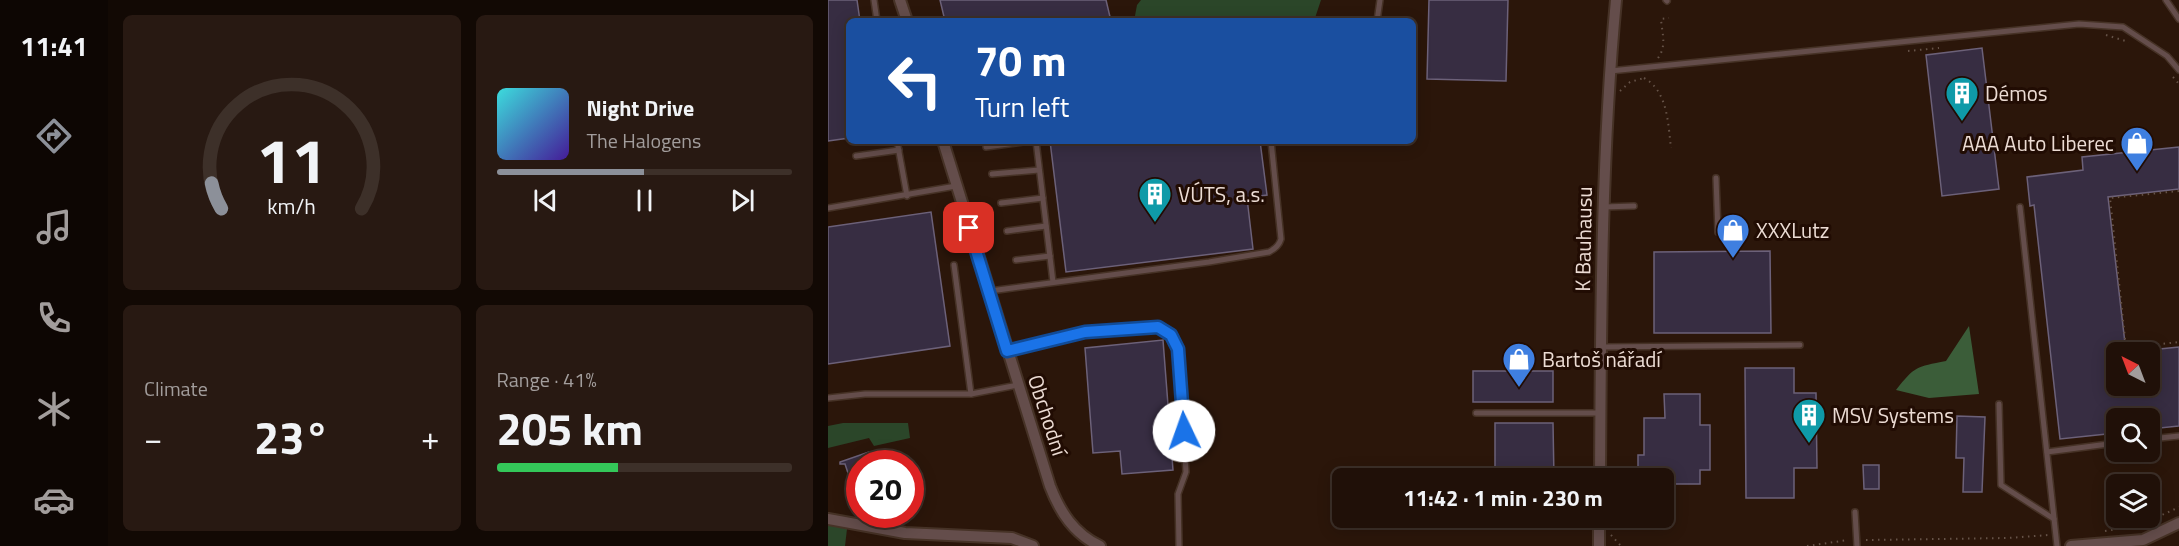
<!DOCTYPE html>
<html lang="en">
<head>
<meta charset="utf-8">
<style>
	:root { --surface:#201008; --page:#281912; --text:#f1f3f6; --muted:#a29d9c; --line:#3d3029; --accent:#8c9099 }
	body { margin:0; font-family:"Titillium Web",sans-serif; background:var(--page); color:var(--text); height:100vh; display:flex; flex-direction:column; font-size:22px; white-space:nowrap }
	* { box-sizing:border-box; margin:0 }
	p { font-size:20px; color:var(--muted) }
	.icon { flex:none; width:33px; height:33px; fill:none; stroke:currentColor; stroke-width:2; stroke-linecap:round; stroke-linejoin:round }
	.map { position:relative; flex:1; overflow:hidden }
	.panel { display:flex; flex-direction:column; gap:15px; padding:15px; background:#120904; width:720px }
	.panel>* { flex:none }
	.banner { position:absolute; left:18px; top:18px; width:570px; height:126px; border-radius:9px; box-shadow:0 3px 15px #0003,0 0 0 2px var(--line); background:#1a4fa0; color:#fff; overflow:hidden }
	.needle { width:39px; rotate:318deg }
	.buttons { position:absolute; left:1278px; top:342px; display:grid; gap:12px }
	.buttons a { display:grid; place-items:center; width:54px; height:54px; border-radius:9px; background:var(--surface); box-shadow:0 3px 15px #0003,0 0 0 2px var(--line); font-size:30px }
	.speed { position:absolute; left:18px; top:450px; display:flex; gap:12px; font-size:30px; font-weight:700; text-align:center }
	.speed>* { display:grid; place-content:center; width:78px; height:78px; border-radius:50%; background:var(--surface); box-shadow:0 3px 15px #0003,0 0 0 2px var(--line); line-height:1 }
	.speed .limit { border:9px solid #d22; background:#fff; color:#111 }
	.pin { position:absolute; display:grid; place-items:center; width:51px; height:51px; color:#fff; margin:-26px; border-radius:12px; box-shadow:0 3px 9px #0006 }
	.me { position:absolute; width:66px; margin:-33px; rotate:357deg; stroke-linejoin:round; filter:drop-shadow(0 0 4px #0008) }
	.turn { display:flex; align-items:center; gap:21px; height:126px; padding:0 30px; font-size:27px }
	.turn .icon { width:78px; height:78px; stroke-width:2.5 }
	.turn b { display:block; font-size:42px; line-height:51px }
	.big { font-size:45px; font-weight:700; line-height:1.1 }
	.panel .tile { flex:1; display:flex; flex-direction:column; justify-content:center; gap:9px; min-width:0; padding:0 21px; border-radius:9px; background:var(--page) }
	.panel .dial { align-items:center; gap:0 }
	.dial svg { height:156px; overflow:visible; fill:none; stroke:var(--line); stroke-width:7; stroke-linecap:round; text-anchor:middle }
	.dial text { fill:var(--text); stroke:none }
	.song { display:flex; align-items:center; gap:18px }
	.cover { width:72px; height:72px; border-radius:9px; background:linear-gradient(135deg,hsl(180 70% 55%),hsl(260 70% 35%)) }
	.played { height:6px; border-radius:3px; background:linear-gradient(90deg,var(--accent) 50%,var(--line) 50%) }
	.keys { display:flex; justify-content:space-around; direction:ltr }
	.heat { display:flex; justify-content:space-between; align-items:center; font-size:33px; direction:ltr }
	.charge { height:9px; border-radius:4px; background:linear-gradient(90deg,#34c759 41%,var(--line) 0) }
	.panel .tiles { flex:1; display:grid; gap:15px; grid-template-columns:repeat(2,1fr) }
	.trip { position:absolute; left:504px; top:468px; width:342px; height:60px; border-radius:9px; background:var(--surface); box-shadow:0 3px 15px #0003,0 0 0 2px var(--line); font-weight:700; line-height:60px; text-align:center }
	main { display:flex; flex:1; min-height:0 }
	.menu { display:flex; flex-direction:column; width:108px; justify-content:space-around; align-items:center; background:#0d0603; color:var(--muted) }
	.menu .icon { width:42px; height:42px }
	.menu .current { color:var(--accent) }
	.menu b { font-size:27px; color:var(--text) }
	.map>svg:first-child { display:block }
	.green { fill:#2b4629 }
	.forest { fill:#3b5d39 }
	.building { fill:#372d42; stroke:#6c6179; stroke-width:1.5 }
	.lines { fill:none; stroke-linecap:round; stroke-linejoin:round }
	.lane-casing { stroke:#463226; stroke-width:8 }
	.street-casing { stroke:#463226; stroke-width:14 }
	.path { stroke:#655247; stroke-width:2; stroke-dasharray:1.5 4.5; stroke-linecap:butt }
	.lane { stroke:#644d4b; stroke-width:5 }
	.street { stroke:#644d4b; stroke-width:10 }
	.route-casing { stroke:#114b97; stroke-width:15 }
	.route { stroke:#1a73e8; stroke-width:10 }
	.labels { text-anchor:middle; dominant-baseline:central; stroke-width:6; stroke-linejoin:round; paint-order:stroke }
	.poi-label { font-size:21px; fill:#ecdcd4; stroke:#210c03; text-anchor:start }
	.street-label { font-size:21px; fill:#ecdcd4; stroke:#210c03 }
</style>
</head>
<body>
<main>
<nav class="menu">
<b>11:41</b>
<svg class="icon current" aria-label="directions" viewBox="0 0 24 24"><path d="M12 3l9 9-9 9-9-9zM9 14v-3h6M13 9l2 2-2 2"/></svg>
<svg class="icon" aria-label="music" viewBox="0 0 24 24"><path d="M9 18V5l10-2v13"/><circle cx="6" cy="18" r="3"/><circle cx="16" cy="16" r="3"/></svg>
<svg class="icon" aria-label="phone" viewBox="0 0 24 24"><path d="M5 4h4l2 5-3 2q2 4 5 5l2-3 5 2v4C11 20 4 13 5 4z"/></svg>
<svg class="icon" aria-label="climate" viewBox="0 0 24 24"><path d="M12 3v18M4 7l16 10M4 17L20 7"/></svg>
<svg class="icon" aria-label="car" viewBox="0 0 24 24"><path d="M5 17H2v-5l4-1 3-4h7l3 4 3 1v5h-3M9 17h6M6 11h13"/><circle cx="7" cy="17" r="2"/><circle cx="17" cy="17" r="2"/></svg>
</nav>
<section class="panel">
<div class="tiles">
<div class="tile dial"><svg viewBox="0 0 100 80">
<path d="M14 69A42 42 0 1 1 86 69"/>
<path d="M14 69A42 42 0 0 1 9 56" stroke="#8c9099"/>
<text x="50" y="56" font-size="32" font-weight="700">11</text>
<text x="50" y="72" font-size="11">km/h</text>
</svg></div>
<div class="tile">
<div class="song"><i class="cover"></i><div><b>Night Drive</b><p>The Halogens</p></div></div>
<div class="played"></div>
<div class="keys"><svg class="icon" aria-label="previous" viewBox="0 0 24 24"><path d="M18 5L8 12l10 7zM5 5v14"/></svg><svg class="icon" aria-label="pause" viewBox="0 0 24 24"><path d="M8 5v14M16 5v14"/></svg><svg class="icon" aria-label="next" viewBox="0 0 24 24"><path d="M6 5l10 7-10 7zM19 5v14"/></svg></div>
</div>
<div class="tile"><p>Climate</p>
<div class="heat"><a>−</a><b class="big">23°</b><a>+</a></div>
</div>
<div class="tile"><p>Range · 41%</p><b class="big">205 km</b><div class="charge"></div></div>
</div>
</section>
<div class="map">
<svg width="1351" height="546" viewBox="0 0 1351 546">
	<rect width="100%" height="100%" fill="#2b160a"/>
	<g class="green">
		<path d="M313,0H493L486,21H306L309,5Z"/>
		<path d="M15,423H80L82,438L46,446L41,438L0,448V426Z"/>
		<path d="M0,524L19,529L17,546H0Z"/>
	</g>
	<path class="forest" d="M1141,326L1151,394L1101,398L1068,390C1087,366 1088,367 1118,361Z"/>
	<g class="building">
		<path d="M0,0H29L32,21H21V138L0,141Z"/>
		<path d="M112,0H278L283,21H117Z"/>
		<path d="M601,0H680L678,81L599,79Z"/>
		<path d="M1154,48L1171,189L1114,196L1098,55Z"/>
		<path d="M222,141H432L439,195L419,198L425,249L238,272Z"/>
		<path d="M1351,147V189L1280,197L1298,352H1288V386H1322V350L1351,347V426L1322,429V418H1288V433L1232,439L1206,205L1202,206L1199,177L1255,170L1254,157Z"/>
		<path d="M103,212L122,346L0,364V227Z"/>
		<path d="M942,251L943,333H826V252Z"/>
		<path d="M335,340L345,470L294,474L292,451L265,453L257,348Z"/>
		<path d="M917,368H966V393H988L989,468H966V498H918Z"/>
		<rect x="645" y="371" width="80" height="31"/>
		<path d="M836,394H872V425H882V470H872V484H836V478H830L829,471H810V455H816V418H837Z"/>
		<path d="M1129,416L1157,417L1154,492H1135L1136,458H1128Z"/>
		<path d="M667,423H725L726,478H667Z"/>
		<path d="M41,452L45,464H32V473L21,476L17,464H12V462Z"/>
		<path d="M1035,465H1051V489H1036Z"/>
	</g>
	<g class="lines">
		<defs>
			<g id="lane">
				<path d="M46,0L49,21"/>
				<path d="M838,0L839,1"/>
				<path d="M1338,0L1351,19"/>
				<path d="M549,21L552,0"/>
				<path d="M782,71L1251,24L1295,27L1339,56L1351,70"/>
				<path d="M69,141L79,196"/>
				<path d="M208,141L225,282"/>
				<path d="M158,147L202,141"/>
				<path d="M28,156L71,150"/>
				<path d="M164,174L211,170"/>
				<path d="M888,178L890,232"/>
				<path d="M173,203L215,198"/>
				<path d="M776,207L806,206"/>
				<path d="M1192,207L1229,546"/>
				<path d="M0,208L128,186"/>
				<path d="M179,231L218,226"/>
				<path d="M188,260L222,256"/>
				<path d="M126,265L143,394"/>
				<path d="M162,291L381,262L441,252C447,249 451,246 453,239L443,141"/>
				<path d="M774,347L972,345"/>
				<path d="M180,351L257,332L330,327L343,335L350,349L358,472L350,494L351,546"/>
				<path d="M0,398L37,394H143L190,385"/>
				<path d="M1171,404L1173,485L1226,519"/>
				<path d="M648,413H772"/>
				<path d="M1322,439L1351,436"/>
				<path d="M1219,452L1288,443"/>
				<path d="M1027,512L1029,546"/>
			</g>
			<g id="street">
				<path d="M72,0L79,21"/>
				<path d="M115,141L222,486C232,512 246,534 272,546"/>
				<path d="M772,478C773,319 773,159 788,0"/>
				<path d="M0,519L77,533L184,538L205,546"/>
				<path d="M771,546V518"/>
				<path d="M1243,546L1315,540L1351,523"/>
			</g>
		</defs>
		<use href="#lane" class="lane-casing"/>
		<use href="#street" class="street-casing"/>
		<g class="path">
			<path d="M1278,35L1301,42"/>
			<path d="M1080,51L1111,48"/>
			<path d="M830,58C839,46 834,33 833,19L841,18"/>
			<path d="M1345,77L1351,84"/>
			<path d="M816,78C840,91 840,124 843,148"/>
			<path d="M792,91L802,82L816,78V76"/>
			<path d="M1351,191L1282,198L1298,348L1351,342"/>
			<path d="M1277,531C1304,527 1327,519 1351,507"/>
			<path d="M783,535L793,546"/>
			<path d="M1038,540L1180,538L1221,535"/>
			<path d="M979,546L1020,540"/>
		</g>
		<use href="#lane" class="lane"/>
		<use href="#street" class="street"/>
	</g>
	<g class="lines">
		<defs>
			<path id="route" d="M141,228L179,351L257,332L330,327L343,335L350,349L356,431"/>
		</defs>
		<use href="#route" class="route-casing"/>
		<use href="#route" class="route"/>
	</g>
	<defs>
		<symbol id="building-pin" viewBox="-11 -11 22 30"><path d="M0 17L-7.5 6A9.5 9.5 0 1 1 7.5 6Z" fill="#0f9aa8" stroke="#210c03"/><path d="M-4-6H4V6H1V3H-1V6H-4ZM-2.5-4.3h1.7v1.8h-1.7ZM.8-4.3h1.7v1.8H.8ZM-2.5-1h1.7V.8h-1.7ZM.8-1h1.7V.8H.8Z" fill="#fff"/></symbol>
		<symbol id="shop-pin" viewBox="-11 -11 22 30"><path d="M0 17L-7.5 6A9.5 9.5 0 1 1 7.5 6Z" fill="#3f7fe0" stroke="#210c03"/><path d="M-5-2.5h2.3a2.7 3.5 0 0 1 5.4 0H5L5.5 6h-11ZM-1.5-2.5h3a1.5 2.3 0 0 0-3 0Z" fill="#fff"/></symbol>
	</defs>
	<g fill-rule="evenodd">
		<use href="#building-pin" x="1115" y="74" width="38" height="52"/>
		<use href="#shop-pin" x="1290" y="124" width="38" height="52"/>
		<use href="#building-pin" x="308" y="175" width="38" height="52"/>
		<use href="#shop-pin" x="886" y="211" width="38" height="52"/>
		<use href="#shop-pin" x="672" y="340" width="38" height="52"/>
		<use href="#building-pin" x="962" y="396" width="38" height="52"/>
	</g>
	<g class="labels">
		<g class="poi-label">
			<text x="1157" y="93">Démos</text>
			<text x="1286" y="143" text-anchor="end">AAA Auto Liberec</text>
			<text x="350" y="194">VÚTS, a.s.</text>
			<text x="928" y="230">XXXLutz</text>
			<text x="714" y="359">Bartoš nářadí</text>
			<text x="1004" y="415">MSV Systems</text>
		</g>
		<g class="street-label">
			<text transform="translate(755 239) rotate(-89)">K Bauhausu</text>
			<text transform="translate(220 415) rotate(72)">Obchodní</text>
		</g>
	</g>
</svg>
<div class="buttons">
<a><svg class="needle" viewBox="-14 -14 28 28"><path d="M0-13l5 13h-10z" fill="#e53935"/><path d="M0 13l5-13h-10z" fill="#a29d9c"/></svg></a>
<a><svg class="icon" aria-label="search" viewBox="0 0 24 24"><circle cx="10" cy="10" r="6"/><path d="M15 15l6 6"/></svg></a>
<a><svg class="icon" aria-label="layers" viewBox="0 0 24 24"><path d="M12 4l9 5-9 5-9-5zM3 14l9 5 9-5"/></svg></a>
</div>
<div class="speed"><div class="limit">20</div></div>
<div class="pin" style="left:141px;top:228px;background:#d93025"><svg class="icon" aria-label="arrive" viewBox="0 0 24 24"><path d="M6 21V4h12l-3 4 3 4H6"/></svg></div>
<svg class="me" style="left:356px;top:431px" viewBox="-20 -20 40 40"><circle r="19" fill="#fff"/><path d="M0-13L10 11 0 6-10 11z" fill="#1a73e8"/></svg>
<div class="trip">11:42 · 1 min · 230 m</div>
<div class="banner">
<div class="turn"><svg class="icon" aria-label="left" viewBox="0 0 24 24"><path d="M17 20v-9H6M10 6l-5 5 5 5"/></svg><div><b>70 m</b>Turn left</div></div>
</div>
</div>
</main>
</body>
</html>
